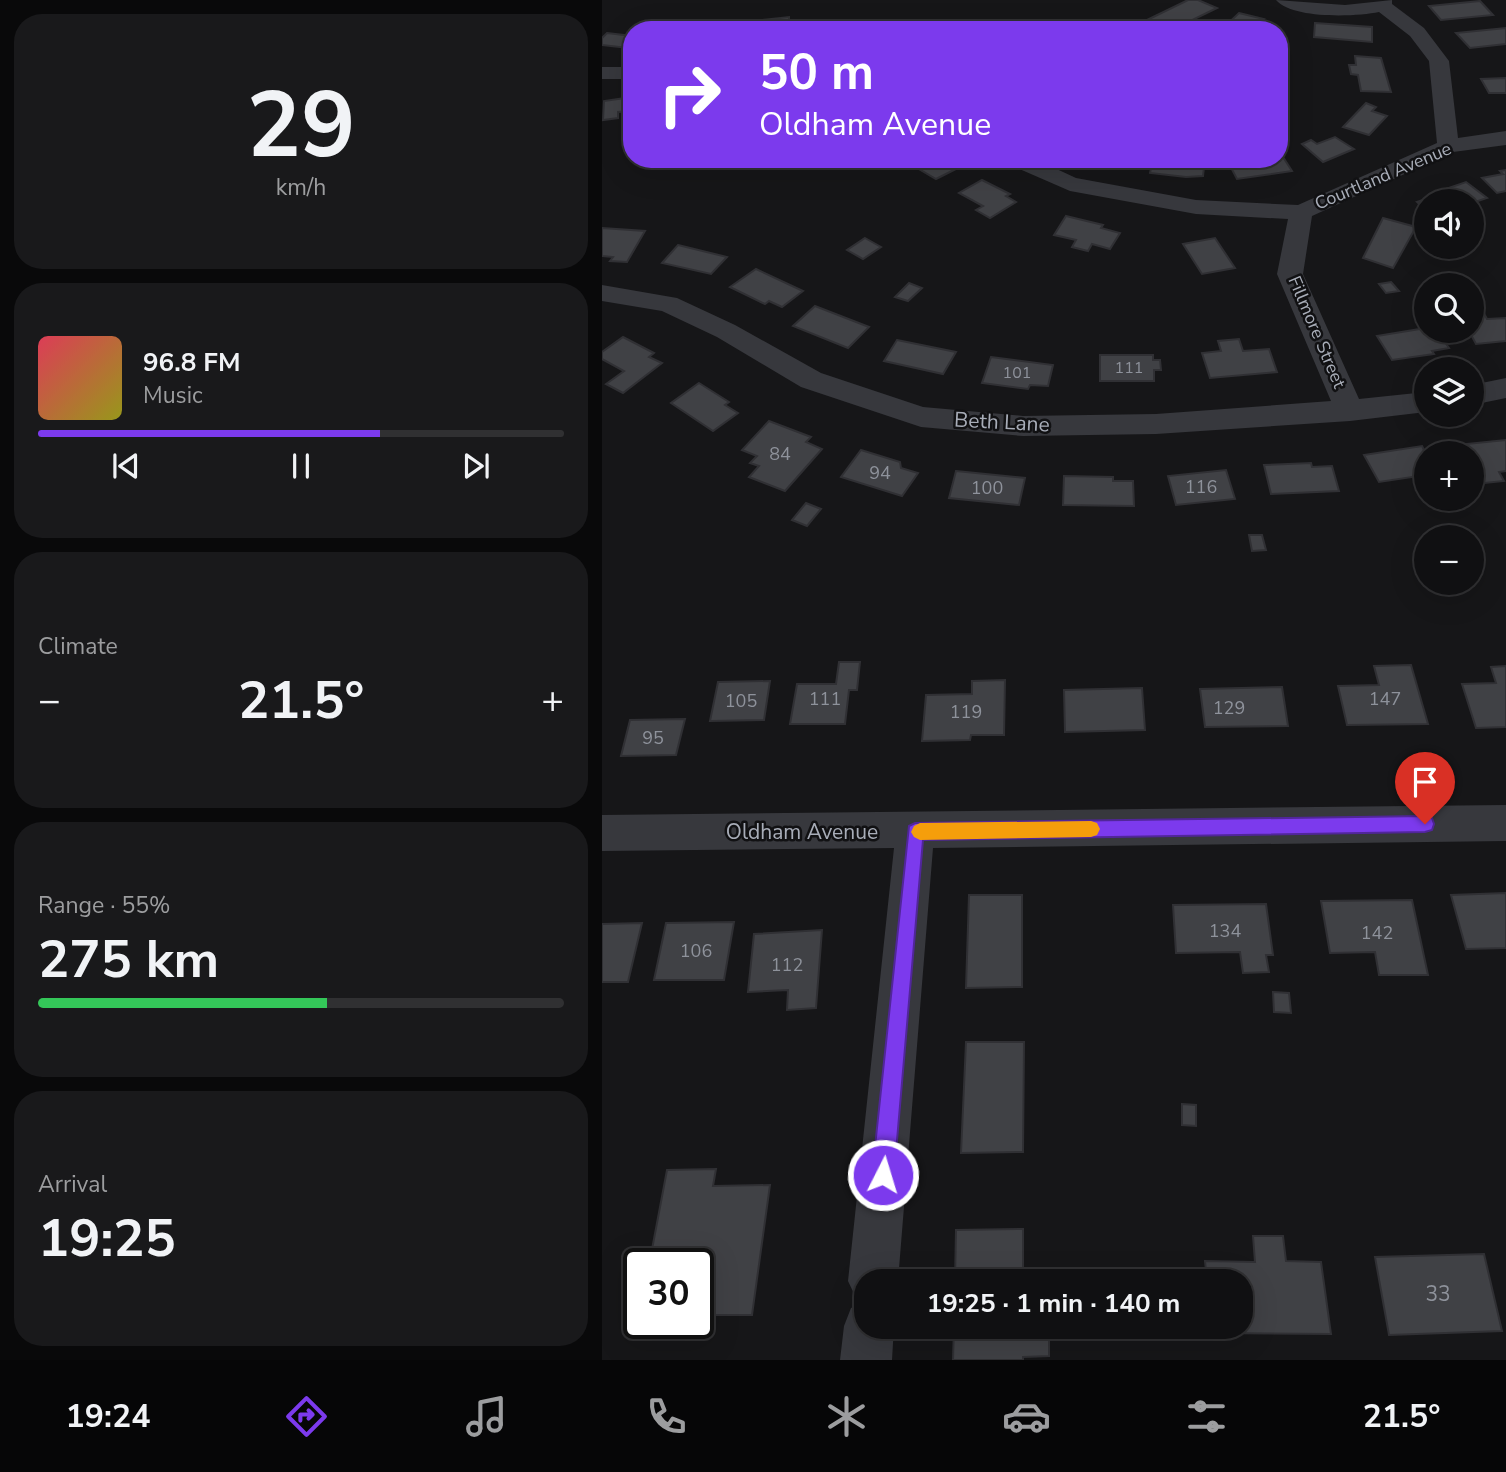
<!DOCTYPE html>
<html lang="en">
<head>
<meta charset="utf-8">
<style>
	:root { --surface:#101012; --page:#19191b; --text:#f1f3f6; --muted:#9c9d9f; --line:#303032; --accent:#7c3aed }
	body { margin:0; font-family:"Nunito Sans",sans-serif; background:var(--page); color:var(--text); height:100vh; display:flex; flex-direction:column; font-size:26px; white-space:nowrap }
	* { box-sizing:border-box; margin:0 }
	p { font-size:23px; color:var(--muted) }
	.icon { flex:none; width:38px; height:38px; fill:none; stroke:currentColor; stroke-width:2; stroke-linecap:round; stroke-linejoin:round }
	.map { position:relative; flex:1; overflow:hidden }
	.details { display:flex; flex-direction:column; gap:14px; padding:14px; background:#09090a; width:602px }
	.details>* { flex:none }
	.guide { position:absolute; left:21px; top:21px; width:665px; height:147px; border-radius:28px; box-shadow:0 7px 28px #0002,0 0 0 2px var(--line); background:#7c3aed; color:#fff; overflow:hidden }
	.buttons { position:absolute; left:812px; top:189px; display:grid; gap:14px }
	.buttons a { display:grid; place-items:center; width:70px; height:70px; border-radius:50%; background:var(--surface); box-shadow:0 7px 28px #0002,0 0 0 2px var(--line); font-size:35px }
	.speed { position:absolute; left:21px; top:1248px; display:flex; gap:14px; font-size:35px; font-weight:700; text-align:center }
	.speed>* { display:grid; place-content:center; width:91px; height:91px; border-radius:50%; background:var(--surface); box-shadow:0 7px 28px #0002,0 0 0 2px var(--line); line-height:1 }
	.speed .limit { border:4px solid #111; border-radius:10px; background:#fff; color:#111 }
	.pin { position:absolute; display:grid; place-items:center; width:60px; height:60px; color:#fff; margin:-72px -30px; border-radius:50% 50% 50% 0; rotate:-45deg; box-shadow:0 0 7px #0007 }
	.pin .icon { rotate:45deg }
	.me { position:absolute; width:77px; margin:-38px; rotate:5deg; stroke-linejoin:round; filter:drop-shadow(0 0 5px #0008) }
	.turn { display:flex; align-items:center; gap:24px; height:147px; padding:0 21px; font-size:32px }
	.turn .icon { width:91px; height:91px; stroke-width:2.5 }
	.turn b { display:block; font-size:49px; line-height:60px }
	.big { font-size:52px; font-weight:700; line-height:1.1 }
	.details .widget { flex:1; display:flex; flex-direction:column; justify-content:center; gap:10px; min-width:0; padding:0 24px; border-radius:28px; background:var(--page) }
	.details .dial { align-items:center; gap:0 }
	.dial b { font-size:91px; line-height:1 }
	.song { display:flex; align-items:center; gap:21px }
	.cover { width:84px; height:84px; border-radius:10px; background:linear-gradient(135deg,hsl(350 70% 55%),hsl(60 70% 35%)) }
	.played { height:7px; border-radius:4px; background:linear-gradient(90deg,var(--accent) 65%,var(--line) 65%) }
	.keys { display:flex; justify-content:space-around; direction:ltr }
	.heat { display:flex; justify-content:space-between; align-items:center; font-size:38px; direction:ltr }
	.charge { height:10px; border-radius:5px; background:linear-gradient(90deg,#34c759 55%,var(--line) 0) }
	.trip { position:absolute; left:252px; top:1269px; width:399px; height:70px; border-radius:28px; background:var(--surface); box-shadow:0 7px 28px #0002,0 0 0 2px var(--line); font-weight:700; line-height:70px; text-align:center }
	.tabs { display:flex; height:112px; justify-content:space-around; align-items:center; background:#060607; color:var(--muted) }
	.tabs .icon { width:49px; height:49px }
	.tabs .on { color:var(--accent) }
	.tabs b { font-size:32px; color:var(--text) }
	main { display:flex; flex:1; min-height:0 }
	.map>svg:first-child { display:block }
	.building { fill:#404145; stroke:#303034; stroke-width:2 }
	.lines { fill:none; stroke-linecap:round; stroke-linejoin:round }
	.street { fill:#37383d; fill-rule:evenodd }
	.route { fill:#7c3aed; stroke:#51269a; stroke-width:2 }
	.slow { fill:#f59e0b }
	.labels { text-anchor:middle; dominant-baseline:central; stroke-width:5; stroke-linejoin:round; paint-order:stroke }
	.far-number-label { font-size:16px; fill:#8e929b }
	.far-street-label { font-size:18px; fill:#a8adb8; stroke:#111113 }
	.number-label { font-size:18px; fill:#8e929b }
	.street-label { font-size:21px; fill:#a8adb8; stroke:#111113 }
	.near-number-label { font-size:21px; fill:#8e929b }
</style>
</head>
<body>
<main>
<section class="details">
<div class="widget dial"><b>29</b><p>km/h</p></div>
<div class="widget">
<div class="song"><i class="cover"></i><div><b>96.8 FM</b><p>Music</p></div></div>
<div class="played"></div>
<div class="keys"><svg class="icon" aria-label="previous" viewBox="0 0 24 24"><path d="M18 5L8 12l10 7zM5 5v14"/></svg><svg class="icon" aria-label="pause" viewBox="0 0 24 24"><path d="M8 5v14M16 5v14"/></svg><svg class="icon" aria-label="next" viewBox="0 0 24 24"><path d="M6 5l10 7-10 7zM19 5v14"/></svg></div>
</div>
<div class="widget"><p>Climate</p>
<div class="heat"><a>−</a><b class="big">21.5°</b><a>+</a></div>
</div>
<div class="widget"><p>Range · 55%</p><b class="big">275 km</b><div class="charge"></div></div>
<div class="widget"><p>Arrival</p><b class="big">19:25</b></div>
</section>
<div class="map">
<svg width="904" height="1360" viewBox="0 0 904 1360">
	<rect width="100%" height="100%" fill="#161618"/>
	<g class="building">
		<path d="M586,0H596L615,8L570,30L545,20Z"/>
		<path d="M878,1L891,15L839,20L827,6Z"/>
		<path d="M637,13L662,19L652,30H619Z"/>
		<path d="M187,17V28L144,30L143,22Z"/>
		<path d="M713,23L770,27V42L712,37Z"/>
		<path d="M904,28V44L868,48L854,33Z"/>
		<path d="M5,33L30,36V44L26,48L0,45V38Z"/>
		<path d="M753,56L779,58L789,92L759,91L756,75L749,74L747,65H754Z"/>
		<path d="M904,78V93H887L879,79Z"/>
		<path d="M30,97V111L16,112V118L1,120L2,101Z"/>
		<path d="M764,103L774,107L770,111L785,116L767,135L741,127Z"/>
		<path d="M733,137L752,149L721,162L700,144L709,140L715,144Z"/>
		<path d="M677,157H681L690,171L635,179L626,162L677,159Z"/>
		<path d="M300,159H342L354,169L334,179Z"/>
		<path d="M551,159L584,160L603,159L601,176L584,177L548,173Z"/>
		<path d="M904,170V191L895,193L880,178L901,174L898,171Z"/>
		<path d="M380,180L408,194L404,196L414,202L388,218L374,210L381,206L357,193Z"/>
		<path d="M864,182L885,198L870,203L824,201V210L815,202L833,196L829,194Z"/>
		<path d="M464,216L501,225L499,228L518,233L508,249L490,244L486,251L470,247L474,240L452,235Z"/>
		<path d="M781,218L814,227L791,268L761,258Z"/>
		<path d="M0,228L43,231L25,262L8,261L11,257L0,256Z"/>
		<path d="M263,238L279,247L261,259L245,250Z"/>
		<path d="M613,238L633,268L600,274L581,244Z"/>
		<path d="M76,245L125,257L109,274L60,263Z"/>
		<path d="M154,269L201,291L180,307L167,301L163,304L128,287Z"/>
		<path d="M789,282L797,291L784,293L777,284Z"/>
		<path d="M307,283L320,288L306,301L293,297Z"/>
		<path d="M213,306L267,327L246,348L191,326Z"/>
		<path d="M879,308L885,319L904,318V341L874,344L867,331H870V309Z"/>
		<path d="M824,328V331H835L847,348L830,351L832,354L790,360L775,336Z"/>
		<path d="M21,337L52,353L47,357L60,363L21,393L4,384L22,371L0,359V352Z"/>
		<path d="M637,339L641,351L667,349L675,372L608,378L600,353L619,351L616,341Z"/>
		<path d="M295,340L354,352L341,374L282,361Z"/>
		<path d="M498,355H551V360H558L559,370H552V381H498Z"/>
		<path d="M389,357L451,365L446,386L428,385L426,389L380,383Z"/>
		<path d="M97,383L127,402L123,405L136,413L111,431L69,403Z"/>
		<path d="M167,421L209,437L204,442L220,449L183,491L147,477L157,466L148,463L155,456L140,450Z"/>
		<path d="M904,440V471L897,472L902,481L873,484L870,477V453H858L854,445Z"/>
		<path d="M820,446L824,454V475L777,482L762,455Z"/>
		<path d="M259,450L298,462L299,468L316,473L300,496L239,477Z"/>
		<path d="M709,463L710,467L730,466L737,491L669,494L662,465Z"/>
		<path d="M624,470L633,499L574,505L566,476Z"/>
		<path d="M354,471L423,478L417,505L347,498Z"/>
		<path d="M462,476L511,477V481H531L532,506L461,505Z"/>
		<path d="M204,503L219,509L205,526L190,520Z"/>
		<path d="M647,535H660L664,550L650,551Z"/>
		<path d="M237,662H258L255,690H247L243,724H188L195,684H234Z"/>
		<path d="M809,665L826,724L745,725L736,686L777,685L772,666Z"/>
		<path d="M904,666V727L874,728L860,684L894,683L889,667Z"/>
		<path d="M403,680L402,735H369L368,740L320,741L324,695L370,694V681Z"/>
		<path d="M168,681L162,720L108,721L116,682Z"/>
		<path d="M680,687L686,726L603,727L598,689Z"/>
		<path d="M540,688L543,730L463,732L462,690Z"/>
		<path d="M83,719L74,755L19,756L28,720Z"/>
		<path d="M904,893V948L864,949L849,895Z"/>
		<path d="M367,895H420V987L364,988Z"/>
		<path d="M810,900L826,975H777L773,952L728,953L719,901Z"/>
		<path d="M664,904L671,955H664L667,972L641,973L638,952L574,953L571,905Z"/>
		<path d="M132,922L122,980H52L64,923Z"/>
		<path d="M40,923L26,982H0V924Z"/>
		<path d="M220,930L214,1008L185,1010L186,990L146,992L152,934Z"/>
		<path d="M671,992L687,993L689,1013L672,1012Z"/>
		<path d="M364,1042H422L421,1152L359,1153Z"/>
		<path d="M580,1104L594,1105V1126L580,1125Z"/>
		<path d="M114,1169L111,1186L168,1185L150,1315H96V1264H88L89,1258L48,1260L65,1170Z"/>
		<path d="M421,1229V1281H353L354,1230Z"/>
		<path d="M651,1236H681L684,1261L719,1262L729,1334L609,1333L608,1326H639V1281H605L603,1261L653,1262Z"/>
		<path d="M882,1254L900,1331L787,1335L773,1257Z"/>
		<path d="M352,1326H447V1356L421,1357V1360H351Z"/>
	</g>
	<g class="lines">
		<g class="street">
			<path d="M674,0L743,5L790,0V4L822,28L847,61L856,138L904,131V145L851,152L710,216L701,274L757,399L824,392V412L748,421L554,434L421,436L319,427L199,387L115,337L60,311L0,301V285L75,298L133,325L219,373L321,407L421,416L554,414L729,401L675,274L686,219L594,214L468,191L406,164L403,159H433L474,178L594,200L696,205L835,143L827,61L808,36L777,12C753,17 690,19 674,0Z"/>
			<rect x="0" y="67" width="30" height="12"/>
			<path d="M904,378V398L870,405V385Z"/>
			<path d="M904,805V841L331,848L296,1281H264V1326H292L290,1360H238L242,1326L249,1308L263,1302L254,1298L246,1281L292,848L0,851V815Z"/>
		</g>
	</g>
	<path class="route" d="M823,816L830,818L832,824L830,830L823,832L321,840L292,1175L288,1183L281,1186L273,1183L270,1175L307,826L313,823Z"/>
	<path class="slow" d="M489,821L495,823L498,829L495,835L489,837L318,840L312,837L309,832L312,826L318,823Z"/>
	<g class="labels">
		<g class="far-number-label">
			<text x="527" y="368">111</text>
			<text x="415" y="373">101</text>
		</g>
		<g class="far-street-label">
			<text transform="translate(781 176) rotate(-23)">Courtland Avenue</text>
			<text transform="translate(715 332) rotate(67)">Fillmore Street</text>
		</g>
		<g class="number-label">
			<text x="178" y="454">84</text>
			<text x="278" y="473">94</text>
			<text x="599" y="487">116</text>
			<text x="385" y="488">100</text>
			<text x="223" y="699">111</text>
			<text x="783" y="699">147</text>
			<text x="139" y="701">105</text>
			<text x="627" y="708">129</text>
			<text x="364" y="712">119</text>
			<text x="51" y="738">95</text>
			<text x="623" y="931">134</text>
			<text x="775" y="933">142</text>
			<text x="94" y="951">106</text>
			<text x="185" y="965">112</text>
		</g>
		<g class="street-label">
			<text transform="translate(400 422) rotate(3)">Beth Lane</text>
			<text x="200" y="832">Oldham Avenue</text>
		</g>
		<g class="near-number-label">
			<text x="836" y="1294">33</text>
		</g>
	</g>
</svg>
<div class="buttons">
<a><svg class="icon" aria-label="sound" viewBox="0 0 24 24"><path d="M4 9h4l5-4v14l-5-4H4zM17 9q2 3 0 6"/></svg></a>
<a><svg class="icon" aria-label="search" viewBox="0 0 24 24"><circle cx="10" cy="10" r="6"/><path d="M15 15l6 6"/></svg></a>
<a><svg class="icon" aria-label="layers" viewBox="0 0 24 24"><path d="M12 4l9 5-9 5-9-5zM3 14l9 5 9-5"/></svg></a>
<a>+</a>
<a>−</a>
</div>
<div class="speed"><div class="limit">30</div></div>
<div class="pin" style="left:823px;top:824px;background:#d93025"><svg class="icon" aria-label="arrive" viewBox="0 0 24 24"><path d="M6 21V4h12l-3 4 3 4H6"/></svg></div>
<svg class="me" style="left:281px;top:1175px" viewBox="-20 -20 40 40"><circle r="17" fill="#7c3aed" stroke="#fff" stroke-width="3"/><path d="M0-11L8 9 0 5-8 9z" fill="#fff"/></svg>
<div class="trip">19:25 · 1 min · 140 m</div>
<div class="guide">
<div class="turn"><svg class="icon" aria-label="right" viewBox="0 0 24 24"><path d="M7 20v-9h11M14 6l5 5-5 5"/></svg><div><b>50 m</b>Oldham Avenue</div></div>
</div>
</div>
</main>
<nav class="tabs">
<b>19:24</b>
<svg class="icon on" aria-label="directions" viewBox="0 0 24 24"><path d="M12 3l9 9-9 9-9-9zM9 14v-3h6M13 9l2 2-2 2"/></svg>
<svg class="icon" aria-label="music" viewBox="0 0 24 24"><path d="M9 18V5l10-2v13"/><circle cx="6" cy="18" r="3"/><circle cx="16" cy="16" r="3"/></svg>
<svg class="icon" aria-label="phone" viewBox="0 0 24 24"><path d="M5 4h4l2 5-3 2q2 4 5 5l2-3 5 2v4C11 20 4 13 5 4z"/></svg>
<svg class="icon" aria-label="climate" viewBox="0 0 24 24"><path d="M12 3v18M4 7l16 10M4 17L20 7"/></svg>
<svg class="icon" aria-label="car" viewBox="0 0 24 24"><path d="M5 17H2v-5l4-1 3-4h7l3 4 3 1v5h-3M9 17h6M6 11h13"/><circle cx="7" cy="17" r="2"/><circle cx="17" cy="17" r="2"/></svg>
<svg class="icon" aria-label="filters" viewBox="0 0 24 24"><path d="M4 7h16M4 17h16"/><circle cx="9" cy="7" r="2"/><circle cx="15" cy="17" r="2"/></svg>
<b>21.5°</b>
</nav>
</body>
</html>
